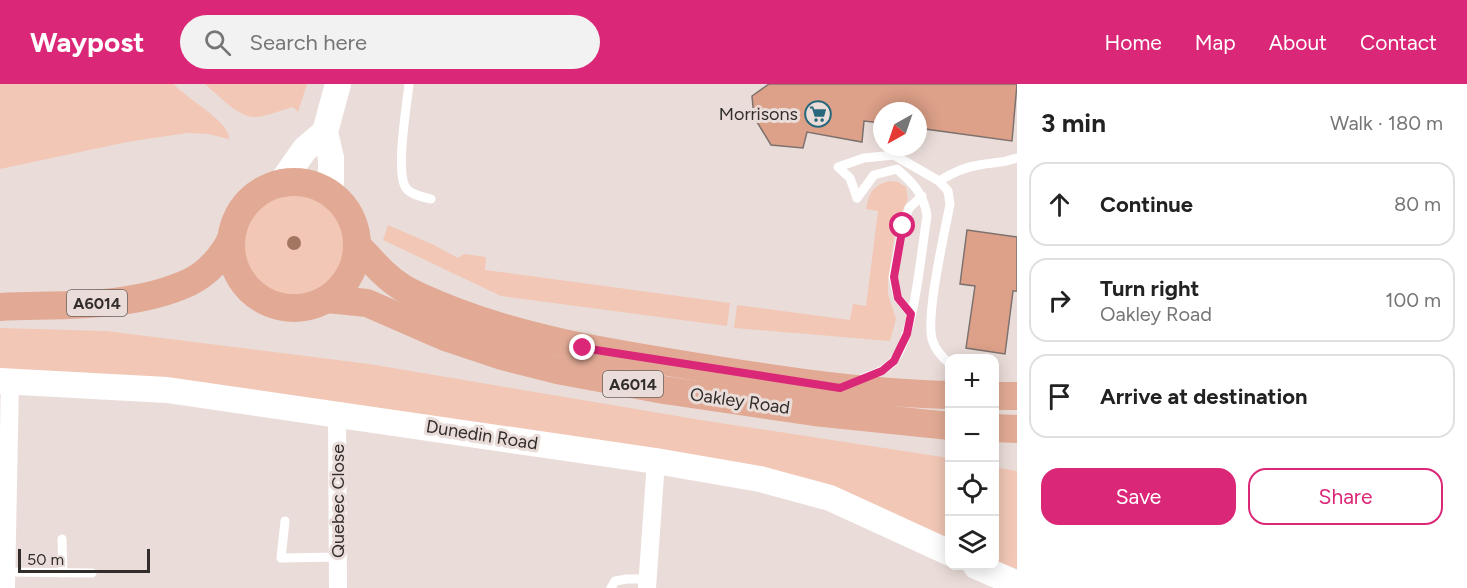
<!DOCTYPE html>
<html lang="en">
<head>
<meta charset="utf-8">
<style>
  :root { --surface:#fff; --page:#f2f2f2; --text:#222; --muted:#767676; --line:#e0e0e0; --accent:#db2777 }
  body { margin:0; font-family:Figtree,sans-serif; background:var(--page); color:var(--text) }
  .controls { position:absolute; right:18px; bottom:18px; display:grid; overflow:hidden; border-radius:12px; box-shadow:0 3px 15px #0003 }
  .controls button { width:54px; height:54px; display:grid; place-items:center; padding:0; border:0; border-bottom:2px solid var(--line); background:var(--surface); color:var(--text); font:30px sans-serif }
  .compass { position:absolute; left:873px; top:18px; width:54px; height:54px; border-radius:50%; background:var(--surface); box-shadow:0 3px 15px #0003; rotate:220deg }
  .scale { position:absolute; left:18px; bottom:15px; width:132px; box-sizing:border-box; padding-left:6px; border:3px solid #312d2b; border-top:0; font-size:16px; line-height:21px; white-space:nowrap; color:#312d2b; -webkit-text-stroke:4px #eaddd9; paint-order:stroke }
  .stop { position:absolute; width:18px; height:18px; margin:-14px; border:4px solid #db2777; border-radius:50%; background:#fff }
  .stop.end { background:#db2777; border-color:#fff; box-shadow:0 2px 6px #0008 }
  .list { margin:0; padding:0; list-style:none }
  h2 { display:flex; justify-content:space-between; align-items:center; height:78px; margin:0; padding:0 24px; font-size:26px }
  h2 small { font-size:20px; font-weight:400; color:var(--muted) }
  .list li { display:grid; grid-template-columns:39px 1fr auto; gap:18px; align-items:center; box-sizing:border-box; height:84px; margin:0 12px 12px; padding:0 12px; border:2px solid var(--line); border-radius:18px }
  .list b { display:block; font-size:22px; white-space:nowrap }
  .list p { margin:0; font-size:20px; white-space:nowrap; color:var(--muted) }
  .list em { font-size:20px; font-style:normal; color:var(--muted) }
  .actions { display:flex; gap:12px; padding:18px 24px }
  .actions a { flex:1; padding:14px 0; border:2px solid var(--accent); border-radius:18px; text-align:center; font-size:21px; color:var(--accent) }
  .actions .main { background:var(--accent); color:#fff }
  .icon { flex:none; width:33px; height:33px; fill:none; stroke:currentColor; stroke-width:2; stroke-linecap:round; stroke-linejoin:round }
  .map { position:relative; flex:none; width:1017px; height:504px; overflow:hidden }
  header { display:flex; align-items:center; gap:36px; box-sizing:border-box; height:84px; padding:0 30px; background:var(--accent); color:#fff }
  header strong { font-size:28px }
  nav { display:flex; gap:33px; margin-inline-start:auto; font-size:21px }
  .search { width:420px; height:54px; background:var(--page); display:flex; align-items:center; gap:15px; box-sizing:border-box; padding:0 21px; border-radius:33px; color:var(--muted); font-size:22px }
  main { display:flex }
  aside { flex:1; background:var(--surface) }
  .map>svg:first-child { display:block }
</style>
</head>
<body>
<header>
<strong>Waypost</strong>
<div class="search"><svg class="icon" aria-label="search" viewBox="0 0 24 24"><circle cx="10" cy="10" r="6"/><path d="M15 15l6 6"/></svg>Search here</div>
<nav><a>Home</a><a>Map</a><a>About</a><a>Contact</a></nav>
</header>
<main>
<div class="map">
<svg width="1017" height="504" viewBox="0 0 1017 504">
  <rect width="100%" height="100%" fill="#eaddd9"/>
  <g fill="#f2c7b6">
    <path d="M0,0h174c12,15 56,37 55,55l-21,-5 -21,-1 -60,9 -127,27z"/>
    <path d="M205,0h102l-9,28 -5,-5c-12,3 -25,9 -37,10 -16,2 -39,-23 -51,-33z"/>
    <path d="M889,97l9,1 8,5 2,12 -12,26 -8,57v12l8,25 -6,22 -156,-13 3,-23 113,15 3,-16 13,2 12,-95 -12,-2c4,-17 5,-22 23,-28z"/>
    <circle cx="293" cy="159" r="52"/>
    <polygon points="388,141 434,161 458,174 464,170 486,173 485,186 730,219 727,242 501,212 383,156"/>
    <polygon points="0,244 106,247 369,280 701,336 949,374 949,458 827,404 0,285"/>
    <polygon points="994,383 1017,387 1017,485 995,476"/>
  </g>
  <g fill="#dda088" stroke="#7e726e" stroke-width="1.5">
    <polygon points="769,0 1017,0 1012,57 918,44 918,27 882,27 882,39 864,37 862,58 807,48 803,64 771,61 754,33 752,12"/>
    <polygon points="967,146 1017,153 1017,207 1013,207 1005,270 966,264 975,202 960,200"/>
  </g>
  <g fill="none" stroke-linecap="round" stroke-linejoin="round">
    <g stroke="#fff" stroke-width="9">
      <path d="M409,0c-2,20 -14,89 -3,104 5,7 17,9 25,11"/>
      <path d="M939,97c13,-8 26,-14 40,-16 16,-3 21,-1 38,-7"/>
      <path d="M857,114l-7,-20 -12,-11 26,-9 30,-3 45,26 9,10 2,13c-5,27 -26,117 -17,138 3,9 10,16 17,22"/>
      <path d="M857,114l17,-23 23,-6c16,14 27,25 30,47 -6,36 -12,115 -32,143 -8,12 -24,16 -36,21"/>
      <polyline points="911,230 898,214 893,193 903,142 909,124 922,112"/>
      <polyline points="285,437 281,474 338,473"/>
      <polyline points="62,455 63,489"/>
      <polyline points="6,488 92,489"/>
      <polyline points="611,504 615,497 627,495 647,495"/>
    </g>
    <g stroke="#fff" stroke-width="18">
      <polyline points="337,330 338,504"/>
      <polyline points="6,504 10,296"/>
      <polyline points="647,504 656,377"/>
    </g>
    <g stroke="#fff" stroke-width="26">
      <polyline points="281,99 305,65 325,48"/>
      <polyline points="331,109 331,74 325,48 338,0"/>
      <polyline points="0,297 167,306 656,377 760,395 830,414 950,469"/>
      <polyline points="976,482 1017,500"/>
    </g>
    <g stroke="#e2aa95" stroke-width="28">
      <circle cx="294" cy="161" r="63"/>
      <path d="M357,161c15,16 28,32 46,43 17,10 36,17 54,24 71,27 143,39 217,51 91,15 183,30 276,32"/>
      <polyline points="327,215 367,219 445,253 502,272 557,286 664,306 814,328 950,342"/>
      <path d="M0,223c63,-3 132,2 190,-25 18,-9 33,-26 41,-43"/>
      <polyline points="994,312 1017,312"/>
      <polyline points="994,344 1017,345"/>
    </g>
  </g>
  <circle fill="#a37662" cx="294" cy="159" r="7"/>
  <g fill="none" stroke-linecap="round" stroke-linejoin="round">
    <polyline stroke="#db2777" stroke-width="8" points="583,264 840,304 882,287 894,277 907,250 911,230 898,214 894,193 903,142"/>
  </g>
  <defs>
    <g id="supermarket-ring" transform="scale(1.35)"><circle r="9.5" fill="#eaddd9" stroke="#27687c" stroke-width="1.5"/><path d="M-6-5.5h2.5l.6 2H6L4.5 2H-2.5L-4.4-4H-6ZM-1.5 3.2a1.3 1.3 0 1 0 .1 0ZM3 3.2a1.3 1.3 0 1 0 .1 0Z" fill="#27687c"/></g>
  </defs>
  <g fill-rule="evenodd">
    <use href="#supermarket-ring" x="818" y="30"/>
  </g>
  <g text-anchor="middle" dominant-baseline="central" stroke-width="6" stroke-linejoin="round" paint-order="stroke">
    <g fill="#eaddd9" stroke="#68625f" stroke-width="1.5">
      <rect x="67" y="206" width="60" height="26" rx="4.5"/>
      <rect x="603" y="287" width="60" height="26" rx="4.5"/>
    </g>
    <g font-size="16" font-weight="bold" fill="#312d2b">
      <text x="97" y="219">A6014</text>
      <text x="633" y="300">A6014</text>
    </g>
    <g font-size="18" fill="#312d2b" stroke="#eaddd9" text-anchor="end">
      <text x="798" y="30">Morrisons</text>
    </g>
    <g font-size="18" fill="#312d2b" stroke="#eaddd9">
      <text transform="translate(740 317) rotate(8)">Oakley Road</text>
      <text transform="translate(482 351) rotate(9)">Dunedin Road</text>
      <text transform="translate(338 417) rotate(-90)">Quebec Close</text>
    </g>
  </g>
</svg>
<div class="controls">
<button>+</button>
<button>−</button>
<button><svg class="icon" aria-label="locate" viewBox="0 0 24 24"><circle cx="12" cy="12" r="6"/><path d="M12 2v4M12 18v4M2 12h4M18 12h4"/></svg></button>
<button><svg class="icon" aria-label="layers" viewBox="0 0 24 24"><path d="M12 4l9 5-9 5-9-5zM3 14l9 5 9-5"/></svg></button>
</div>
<svg class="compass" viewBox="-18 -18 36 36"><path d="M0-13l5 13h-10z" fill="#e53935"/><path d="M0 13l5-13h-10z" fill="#767676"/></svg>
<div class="scale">50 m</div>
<div class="stop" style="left:903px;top:142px"></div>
<div class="stop end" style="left:583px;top:264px"></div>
</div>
<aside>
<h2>3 min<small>Walk · 180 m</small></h2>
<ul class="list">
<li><svg class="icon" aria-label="ahead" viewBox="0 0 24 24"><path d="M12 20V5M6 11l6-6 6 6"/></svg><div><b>Continue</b></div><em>80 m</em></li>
<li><svg class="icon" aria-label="right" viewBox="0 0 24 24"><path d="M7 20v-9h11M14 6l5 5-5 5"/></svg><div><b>Turn right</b><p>Oakley Road</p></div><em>100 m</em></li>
<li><svg class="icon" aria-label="arrive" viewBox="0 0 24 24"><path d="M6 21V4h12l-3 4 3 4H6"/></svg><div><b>Arrive at destination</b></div></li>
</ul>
<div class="actions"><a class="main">Save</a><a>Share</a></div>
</aside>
</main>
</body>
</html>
